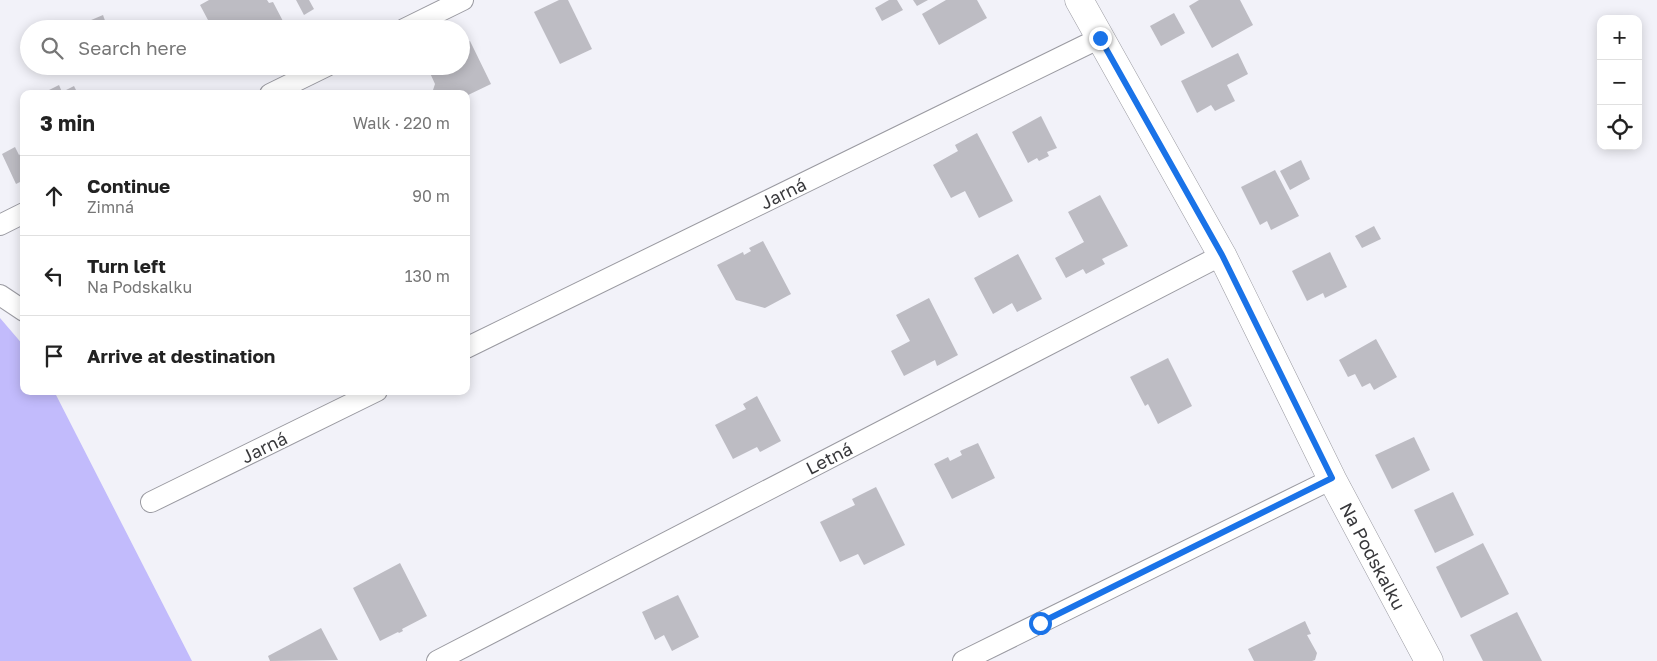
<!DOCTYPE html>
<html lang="en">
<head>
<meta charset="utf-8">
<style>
  :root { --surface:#fff; --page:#f6f6f6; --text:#222; --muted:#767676; --line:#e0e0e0 }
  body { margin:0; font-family:"Golos Text",sans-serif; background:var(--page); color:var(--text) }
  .controls { position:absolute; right:15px; top:15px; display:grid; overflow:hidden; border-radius:10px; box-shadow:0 2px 12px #0003 }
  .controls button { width:45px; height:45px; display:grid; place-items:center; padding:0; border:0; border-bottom:1px solid var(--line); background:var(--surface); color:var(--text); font:25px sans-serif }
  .stop { position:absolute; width:15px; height:15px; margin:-11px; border:4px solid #1a73e8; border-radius:50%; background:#fff }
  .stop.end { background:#1a73e8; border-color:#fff; box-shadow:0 1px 5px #0008 }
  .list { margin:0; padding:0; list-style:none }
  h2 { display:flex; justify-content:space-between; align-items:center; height:65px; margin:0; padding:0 20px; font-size:21px }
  h2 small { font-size:16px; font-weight:400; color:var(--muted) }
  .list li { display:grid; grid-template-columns:32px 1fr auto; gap:15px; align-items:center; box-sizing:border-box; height:80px; padding:0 20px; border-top:1px solid var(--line) }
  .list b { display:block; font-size:19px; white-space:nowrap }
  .list p { margin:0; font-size:16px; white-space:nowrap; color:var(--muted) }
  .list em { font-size:16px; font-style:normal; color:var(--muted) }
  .icon { flex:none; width:28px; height:28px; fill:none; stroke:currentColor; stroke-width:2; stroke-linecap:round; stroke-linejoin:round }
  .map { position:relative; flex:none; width:1657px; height:661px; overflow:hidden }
  .search { position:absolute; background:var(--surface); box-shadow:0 2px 12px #0003; left:20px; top:20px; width:450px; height:55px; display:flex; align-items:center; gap:12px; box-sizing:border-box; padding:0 18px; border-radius:28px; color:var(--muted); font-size:19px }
  .panel { position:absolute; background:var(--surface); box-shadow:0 2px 12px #0003; left:20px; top:90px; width:450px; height:305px; border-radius:10px }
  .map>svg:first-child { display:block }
</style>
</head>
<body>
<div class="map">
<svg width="1657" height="661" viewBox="0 0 1657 661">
  <rect width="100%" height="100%" fill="#f2f2f9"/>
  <polygon fill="#c2bbfc" points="0,318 24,346 24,391 54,391 192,661 0,661"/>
  <g fill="#bdbcc3">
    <polygon points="209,0 267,0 269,3 273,2 285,25 277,29 267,29 265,24 255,29 209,29 205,22 208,20 200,5"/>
    <polygon points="296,0 309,0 314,9 304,15"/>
    <polygon points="559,0 568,0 592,49 560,64 534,12"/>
    <polygon points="889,0 897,0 903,10 882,21 875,8"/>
    <polygon points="913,0 928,0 917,6"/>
    <polygon points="946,0 977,0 987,18 939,45 922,14"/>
    <polygon points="1199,0 1240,0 1253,25 1212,48 1189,6"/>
    <polygon points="1174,13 1185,33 1161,46 1150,26"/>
    <polygon points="103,15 108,29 79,29 77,26"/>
    <polygon points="470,41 491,84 466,96 466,94 458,94 456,90 448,94 435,94 433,90 435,84 430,73 444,66 461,66 461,46"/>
    <polygon points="1238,53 1248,74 1227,85 1235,101 1215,111 1211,105 1197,113 1181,81"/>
    <polygon points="59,85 62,92 74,86 78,94 41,94"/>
    <polygon points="1041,116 1057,148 1047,152 1049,156 1039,161 1037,158 1028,163 1012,132"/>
    <polygon points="977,133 1013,201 979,218 965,191 951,198 933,165 958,151 955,145"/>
    <polygon points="15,147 19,155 24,152 24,180 16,184 2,154"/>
    <polygon points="1301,160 1310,179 1290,190 1280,171"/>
    <polygon points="1275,170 1299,216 1271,230 1267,221 1260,225 1241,187"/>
    <polygon points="1100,195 1128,246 1102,259 1105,264 1086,274 1083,269 1066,278 1055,258 1084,242 1068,212"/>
    <polygon points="1374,226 1381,239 1362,248 1355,236"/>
    <polygon points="763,241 791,294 765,308 736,300 717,265 743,252 744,255 751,251 749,248"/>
    <polygon points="1330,252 1347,287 1325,298 1323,293 1307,301 1292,271"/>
    <polygon points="1018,254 1042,299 1017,312 1012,303 993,314 974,278"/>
    <polygon points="929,298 958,355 937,366 935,360 904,376 891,351 910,341 896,315"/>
    <polygon points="1376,339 1397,377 1374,390 1370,383 1362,387 1355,374 1348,377 1339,360"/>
    <polygon points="1168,358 1192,406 1158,424 1148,404 1145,406 1130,377"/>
    <polygon points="757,396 781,441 760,452 757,447 733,459 715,425 746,409 743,404"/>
    <polygon points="1414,437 1430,470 1392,489 1375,455"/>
    <polygon points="978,443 995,478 952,499 934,464 948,457 950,461 962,455 960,451 962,450"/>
    <polygon points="876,487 905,545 864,565 858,554 840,562 820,522 855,505 852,499"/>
    <polygon points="1453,492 1474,535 1435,553 1414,510"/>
    <polygon points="1483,543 1509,594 1461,618 1436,567"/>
    <polygon points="400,563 427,616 402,629 403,631 399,633 398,632 380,641 353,588"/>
    <polygon points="678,595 699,637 672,651 664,635 655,640 642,612"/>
    <polygon points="1517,612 1542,661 1483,661 1470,635"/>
    <polygon points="1305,621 1311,634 1307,635 1317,653 1315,660 1312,661 1254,661 1248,649"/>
    <polygon points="321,628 338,660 270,661 268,656"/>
  </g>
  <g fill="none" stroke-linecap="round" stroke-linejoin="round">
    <g stroke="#9a9aa1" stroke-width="22">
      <g id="street">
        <polyline points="404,29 463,0"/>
        <polyline points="270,94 327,66"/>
        <polyline points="0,225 24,213"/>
        <polyline points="0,295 24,311"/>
        <polyline points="466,348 1100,38"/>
        <polyline points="151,502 377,391"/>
        <polyline points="437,661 1222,255"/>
        <polyline points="963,661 1332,479"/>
      </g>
    </g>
    <g stroke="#9a9aa1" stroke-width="29">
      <polyline id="secondary" points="1079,0 1222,255 1332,479 1429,661"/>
    </g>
    <use href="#street" stroke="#fff" stroke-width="20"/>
    <use href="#secondary" stroke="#fff" stroke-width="28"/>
  </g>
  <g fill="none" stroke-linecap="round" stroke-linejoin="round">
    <polyline stroke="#1a73e8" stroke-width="6" points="1040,623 1332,478 1222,255 1100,38"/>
  </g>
  <g text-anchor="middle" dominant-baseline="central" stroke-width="4" stroke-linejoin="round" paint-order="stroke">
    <g font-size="18" fill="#37373a" stroke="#fff">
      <text transform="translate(783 193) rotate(-26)">Jarná</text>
      <text transform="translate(264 447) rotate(-26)">Jarná</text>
      <text transform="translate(829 458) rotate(-27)">Letná</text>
      <text transform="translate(1373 556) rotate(62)">Na Podskalku</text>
    </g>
  </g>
</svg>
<div class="controls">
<button>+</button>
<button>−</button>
<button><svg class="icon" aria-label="locate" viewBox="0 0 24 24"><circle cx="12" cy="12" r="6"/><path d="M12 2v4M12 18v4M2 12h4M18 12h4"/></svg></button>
</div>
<div class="stop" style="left:1040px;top:623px"></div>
<div class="stop end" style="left:1100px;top:38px"></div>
<div class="search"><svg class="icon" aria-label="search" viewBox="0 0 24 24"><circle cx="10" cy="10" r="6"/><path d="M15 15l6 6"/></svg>Search here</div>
<section class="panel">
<h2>3 min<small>Walk · 220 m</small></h2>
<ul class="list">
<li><svg class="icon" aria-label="ahead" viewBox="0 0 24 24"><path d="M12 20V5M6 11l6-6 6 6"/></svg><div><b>Continue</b><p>Zimná</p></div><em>90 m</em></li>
<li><svg class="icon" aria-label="left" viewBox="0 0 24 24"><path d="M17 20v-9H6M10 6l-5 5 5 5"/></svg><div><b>Turn left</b><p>Na Podskalku</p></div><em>130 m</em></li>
<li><svg class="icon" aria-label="arrive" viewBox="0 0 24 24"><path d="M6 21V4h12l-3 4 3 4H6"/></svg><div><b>Arrive at destination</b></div></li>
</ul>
</section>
</div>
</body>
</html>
